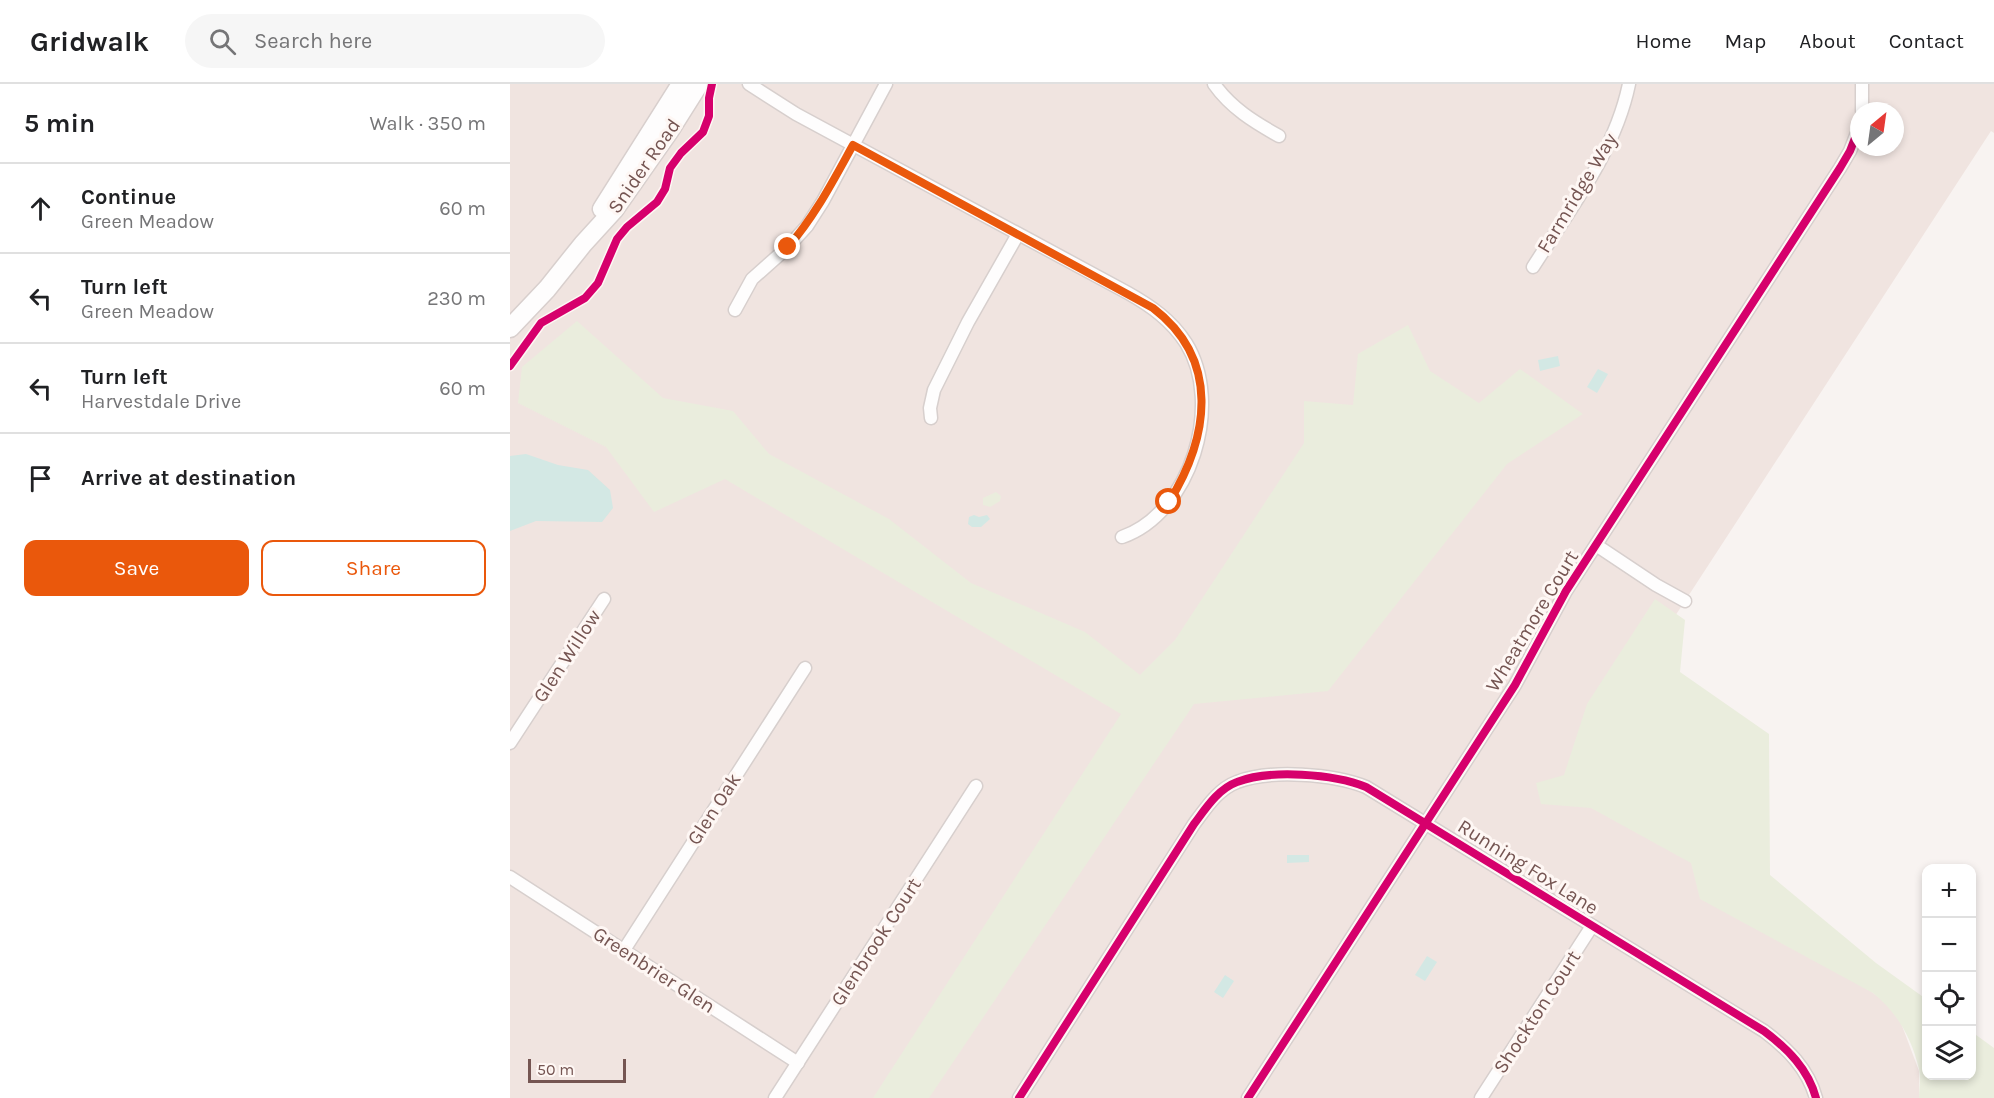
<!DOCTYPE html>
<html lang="en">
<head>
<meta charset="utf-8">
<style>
  :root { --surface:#fff; --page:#f6f6f6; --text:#202124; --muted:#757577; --line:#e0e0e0; --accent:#ea580c }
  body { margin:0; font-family:Karla,sans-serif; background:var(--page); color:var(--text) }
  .controls { position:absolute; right:18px; bottom:18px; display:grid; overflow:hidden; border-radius:12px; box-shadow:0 3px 9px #0003 }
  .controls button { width:54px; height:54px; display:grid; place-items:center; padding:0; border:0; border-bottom:2px solid var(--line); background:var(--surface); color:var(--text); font:30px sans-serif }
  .compass { position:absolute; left:1340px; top:18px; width:54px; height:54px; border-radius:50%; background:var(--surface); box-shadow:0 3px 9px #0003; rotate:29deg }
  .scale { position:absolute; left:18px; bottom:15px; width:98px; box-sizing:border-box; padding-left:6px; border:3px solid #755552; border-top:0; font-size:16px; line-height:21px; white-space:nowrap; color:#755552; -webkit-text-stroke:4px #fef7f4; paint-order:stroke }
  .stop { position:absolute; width:18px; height:18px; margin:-14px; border:4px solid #ea580c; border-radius:50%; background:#fff }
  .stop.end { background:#ea580c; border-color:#fff; box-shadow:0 2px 6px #0008 }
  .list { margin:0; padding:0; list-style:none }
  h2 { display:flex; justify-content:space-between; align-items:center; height:78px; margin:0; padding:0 24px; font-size:26px }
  h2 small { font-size:20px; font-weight:400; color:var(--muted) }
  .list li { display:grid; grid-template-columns:39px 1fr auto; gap:18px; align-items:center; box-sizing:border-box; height:90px; padding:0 24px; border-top:2px solid var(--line) }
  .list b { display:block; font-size:22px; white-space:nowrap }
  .list p { margin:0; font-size:20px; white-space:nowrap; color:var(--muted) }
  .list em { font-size:20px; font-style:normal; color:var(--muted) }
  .actions { display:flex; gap:12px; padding:18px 24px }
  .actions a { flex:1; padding:14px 0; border:2px solid var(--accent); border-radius:12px; text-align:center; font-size:21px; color:var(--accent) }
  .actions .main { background:var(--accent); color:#fff }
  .icon { flex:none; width:33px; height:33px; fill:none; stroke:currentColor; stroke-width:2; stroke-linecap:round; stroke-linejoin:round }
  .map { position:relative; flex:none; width:1484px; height:1014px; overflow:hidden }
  header { display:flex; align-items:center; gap:36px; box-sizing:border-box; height:84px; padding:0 30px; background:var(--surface); border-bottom:2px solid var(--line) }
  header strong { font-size:28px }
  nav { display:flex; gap:33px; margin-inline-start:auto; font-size:21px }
  .search { width:420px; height:54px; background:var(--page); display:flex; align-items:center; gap:15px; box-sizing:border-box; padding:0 21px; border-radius:33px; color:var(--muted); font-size:22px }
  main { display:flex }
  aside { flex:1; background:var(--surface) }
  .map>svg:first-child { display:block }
</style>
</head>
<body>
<header>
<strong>Gridwalk</strong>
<div class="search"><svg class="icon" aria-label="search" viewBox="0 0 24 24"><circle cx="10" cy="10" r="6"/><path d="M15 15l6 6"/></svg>Search here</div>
<nav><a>Home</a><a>Map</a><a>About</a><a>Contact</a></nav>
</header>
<main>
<aside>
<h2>5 min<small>Walk · 350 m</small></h2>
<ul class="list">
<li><svg class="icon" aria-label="ahead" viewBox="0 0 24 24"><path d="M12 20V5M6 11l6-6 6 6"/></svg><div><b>Continue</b><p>Green Meadow</p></div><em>60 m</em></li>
<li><svg class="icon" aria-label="left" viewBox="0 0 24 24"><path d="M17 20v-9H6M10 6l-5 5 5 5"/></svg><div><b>Turn left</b><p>Green Meadow</p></div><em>230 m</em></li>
<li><svg class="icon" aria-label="left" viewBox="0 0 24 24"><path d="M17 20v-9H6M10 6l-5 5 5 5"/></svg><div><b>Turn left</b><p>Harvestdale Drive</p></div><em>60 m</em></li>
<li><svg class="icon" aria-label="arrive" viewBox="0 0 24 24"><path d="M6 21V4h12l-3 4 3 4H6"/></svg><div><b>Arrive at destination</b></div></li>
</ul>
<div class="actions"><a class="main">Save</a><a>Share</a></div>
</aside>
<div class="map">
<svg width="1484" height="1014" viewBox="0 0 1484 1014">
  <rect width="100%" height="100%" fill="#f8f3f1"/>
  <path fill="#f0e4e0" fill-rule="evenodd" d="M0,0h1484v49l-3,-2 -306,470 -110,165 310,236 16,21 18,48v27h-1409zM1349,27h36v36h-36z"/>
  <g fill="#eaeddd">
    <polygon points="67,237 153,314 223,327 259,370 379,435 461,499 575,548 630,591 665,556 794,359 794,317 843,321 848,270 898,241 920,287 969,319 1010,285 1073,330 997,380 818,607 684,620 419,1014 363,1014 611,630 215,395 144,428 96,363 8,319 12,283"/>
    <polygon points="486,408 491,412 490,417 480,423 473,421 473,414"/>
    <path d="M1145,515l30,21 -5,52 89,62 1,141 106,88 50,36v77h46v-44l22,16v50h-75c0,-9 2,-20 0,-29 -7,-30 -22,-57 -46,-76l-173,-94 -9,-36 -100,-55 -50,-4 -5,-21 28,-8 23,-71z"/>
  </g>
  <g fill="#d3e8e4">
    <polygon points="1048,272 1050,282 1030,287 1028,276"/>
    <polygon points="1088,285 1098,290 1087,309 1077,303"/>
    <polygon points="16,370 48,381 78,386 100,406 103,424 92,438 26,437 0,447 0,372"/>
    <polygon points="464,431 469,433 477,431 480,435 471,443 462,443 458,440 459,433"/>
    <polygon points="777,771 799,771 799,778 777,779"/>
    <polygon points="917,872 927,878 915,897 905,891"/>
    <polygon points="715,891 724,897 713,914 704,908"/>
  </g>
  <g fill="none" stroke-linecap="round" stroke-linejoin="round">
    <g stroke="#d7cfcd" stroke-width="15">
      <g id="street">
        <path d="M239,0l47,30 332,179c23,13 43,27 58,50 38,61 5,170 -64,194"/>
        <path d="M704,0c17,24 40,38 65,52"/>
        <polyline points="1352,0 1352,27"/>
        <path d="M1023,183c37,-58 82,-115 96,-183"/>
        <polyline points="225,226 242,195 278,163 297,142 313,117 376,0"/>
        <polyline points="421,334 420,324 424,306 458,238 508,150"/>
        <polyline points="1086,461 1146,501 1175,517"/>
        <polyline points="0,659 94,515"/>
        <polyline points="0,793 288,979"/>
        <polyline points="114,866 295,584"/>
        <polyline points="265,1014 466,702"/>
        <path d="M509,1014l175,-274c12,-16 24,-35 43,-42 33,-13 97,-8 129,5l398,244c24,18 44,38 52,67"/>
        <polyline points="738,1014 1005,601 1056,507 1330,84 1340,67 1349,44"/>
        <polyline points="971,1014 1082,842"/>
      </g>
    </g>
    <g stroke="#d8cfcd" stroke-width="21">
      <g id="secondary">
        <polyline points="92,125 171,0"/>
        <polyline points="0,244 37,205 73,160 104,126 160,46 189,0"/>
      </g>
    </g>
    <use href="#street" stroke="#fefdfd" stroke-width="12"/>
    <use href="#secondary" stroke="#fefdfd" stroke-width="18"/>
    <g stroke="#fef7f4" stroke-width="11">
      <g id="cycleway">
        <polyline points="0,282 31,239 75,214 88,199 107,155 117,143 147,118 155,105 160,84 171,69 193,48 199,32 199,14 202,0"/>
        <path d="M509,1014l175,-274c12,-16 24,-35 43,-42 33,-13 97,-8 129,5l398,244c24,18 44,38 52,67"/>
        <polyline points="738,1014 1005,601 1056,507 1330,84 1340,67 1349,44"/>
      </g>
    </g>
    <use href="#cycleway" stroke="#d6006c" stroke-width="8"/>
  </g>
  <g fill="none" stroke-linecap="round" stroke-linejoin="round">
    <path stroke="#ea580c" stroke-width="8" d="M278,163c27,-31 45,-66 65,-102l300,163c68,52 56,129 16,194"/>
  </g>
  <g text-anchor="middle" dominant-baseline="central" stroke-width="6" stroke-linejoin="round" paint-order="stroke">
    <g font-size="20" fill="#755552" stroke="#fef7f4">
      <text transform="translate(134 82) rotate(-55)">Snider Road</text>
      <text transform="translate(1067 109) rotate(-59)">Farmridge Way</text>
      <text transform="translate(1022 537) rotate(-59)">Wheatmore Court</text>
      <text transform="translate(57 572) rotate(-57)">Glen Willow</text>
      <text transform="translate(204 725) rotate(-57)">Glen Oak</text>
      <text transform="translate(1018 783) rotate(32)">Running Fox Lane</text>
      <text transform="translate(366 858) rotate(-57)">Glenbrook Court</text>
      <text transform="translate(144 886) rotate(33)">Greenbrier Glen</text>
      <text transform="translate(1027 928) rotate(-57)">Shockton Court</text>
    </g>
  </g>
</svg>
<div class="controls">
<button>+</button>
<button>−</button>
<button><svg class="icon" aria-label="locate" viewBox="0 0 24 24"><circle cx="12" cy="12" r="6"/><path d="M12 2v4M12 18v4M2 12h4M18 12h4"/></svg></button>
<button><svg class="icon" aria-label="layers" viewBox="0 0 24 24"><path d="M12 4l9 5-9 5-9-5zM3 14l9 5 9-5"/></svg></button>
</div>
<svg class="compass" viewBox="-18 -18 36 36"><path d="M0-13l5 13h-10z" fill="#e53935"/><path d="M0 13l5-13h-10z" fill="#757577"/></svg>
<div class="scale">50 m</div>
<div class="stop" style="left:659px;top:418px"></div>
<div class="stop end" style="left:278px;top:163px"></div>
</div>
</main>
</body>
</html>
